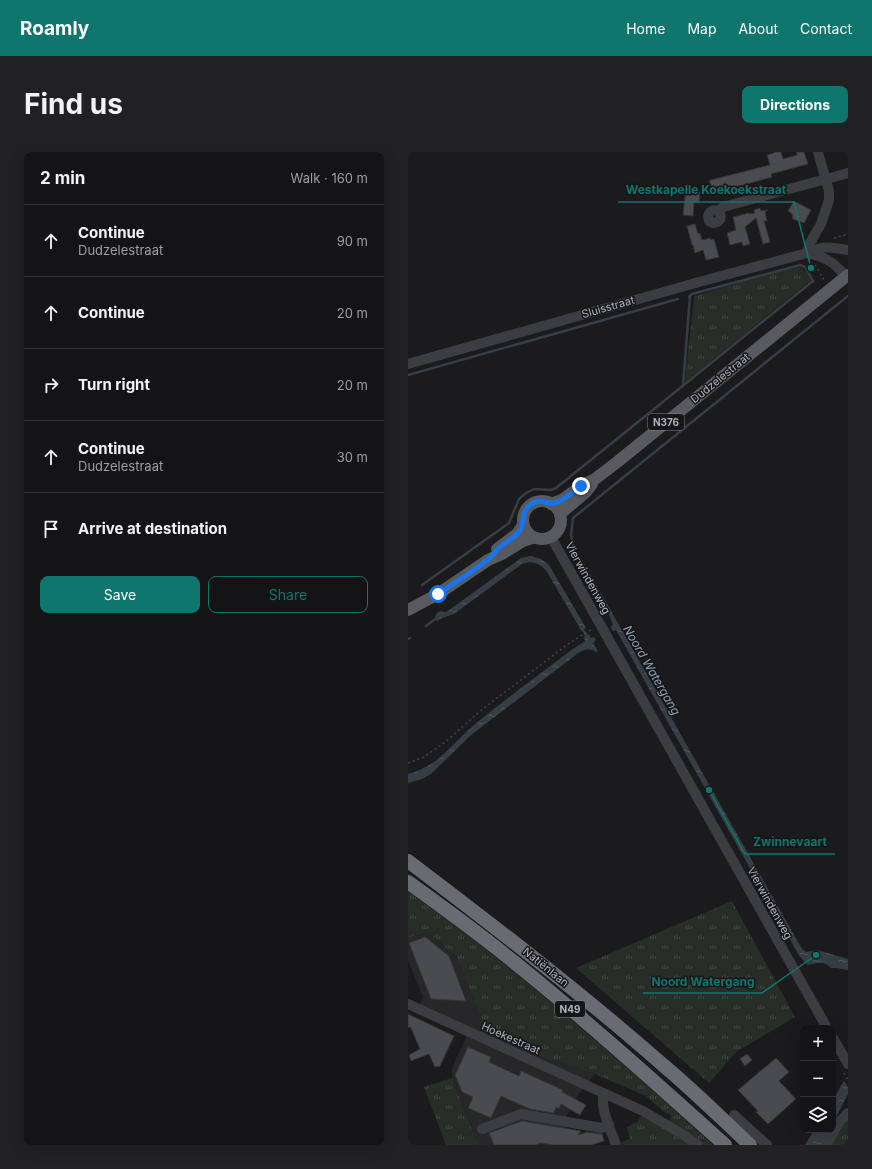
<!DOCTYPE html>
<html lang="en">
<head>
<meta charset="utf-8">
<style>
  :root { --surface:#141416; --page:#212123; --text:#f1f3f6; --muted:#9d9ea1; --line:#333335; --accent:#0f766e }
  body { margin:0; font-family:Inter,sans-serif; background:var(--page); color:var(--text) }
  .controls { position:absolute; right:12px; bottom:12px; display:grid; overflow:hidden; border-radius:8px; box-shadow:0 4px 16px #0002 }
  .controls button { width:36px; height:36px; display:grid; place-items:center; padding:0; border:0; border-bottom:1px solid var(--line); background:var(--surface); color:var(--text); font:20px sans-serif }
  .stop { position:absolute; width:12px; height:12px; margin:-9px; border:3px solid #1a73e8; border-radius:50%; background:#fff }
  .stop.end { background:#1a73e8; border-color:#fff; box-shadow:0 1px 4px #0008 }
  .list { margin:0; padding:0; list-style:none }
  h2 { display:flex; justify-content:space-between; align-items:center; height:52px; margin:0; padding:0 16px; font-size:17px }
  h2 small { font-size:13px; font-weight:400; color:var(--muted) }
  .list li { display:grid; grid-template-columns:26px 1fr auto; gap:12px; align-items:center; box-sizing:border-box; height:72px; padding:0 16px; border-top:1px solid var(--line) }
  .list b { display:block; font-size:15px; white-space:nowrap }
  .list p { margin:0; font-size:13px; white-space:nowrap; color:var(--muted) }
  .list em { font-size:13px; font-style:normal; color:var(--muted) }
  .actions { display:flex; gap:8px; padding:12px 16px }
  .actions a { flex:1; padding:9px 0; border:1px solid var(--accent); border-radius:8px; text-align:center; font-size:14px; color:var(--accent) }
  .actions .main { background:var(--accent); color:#fff }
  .icon { flex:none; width:22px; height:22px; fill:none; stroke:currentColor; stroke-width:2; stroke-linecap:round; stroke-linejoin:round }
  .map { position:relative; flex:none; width:440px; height:993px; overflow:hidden; border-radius:8px }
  header { display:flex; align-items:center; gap:24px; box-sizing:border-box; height:56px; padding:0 20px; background:var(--accent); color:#fff }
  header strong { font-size:19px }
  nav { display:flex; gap:22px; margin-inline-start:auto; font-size:14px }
  .intro { display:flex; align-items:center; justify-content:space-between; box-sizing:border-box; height:96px; padding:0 24px }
  h1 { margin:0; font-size:28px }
  .button { padding:10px 18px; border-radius:8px; background:var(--accent); color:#fff; font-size:14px; font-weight:700 }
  main { display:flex; gap:24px; padding:0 24px }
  aside { flex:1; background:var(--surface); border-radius:8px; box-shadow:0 4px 16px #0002 }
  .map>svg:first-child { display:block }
</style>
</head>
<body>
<header>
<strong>Roamly</strong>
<nav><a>Home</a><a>Map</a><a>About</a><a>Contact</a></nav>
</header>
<div class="intro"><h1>Find us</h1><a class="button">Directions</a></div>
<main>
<aside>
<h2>2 min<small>Walk · 160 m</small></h2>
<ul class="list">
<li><svg class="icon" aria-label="ahead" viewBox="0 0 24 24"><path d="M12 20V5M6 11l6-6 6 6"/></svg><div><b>Continue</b><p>Dudzelestraat</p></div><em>90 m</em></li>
<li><svg class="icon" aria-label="ahead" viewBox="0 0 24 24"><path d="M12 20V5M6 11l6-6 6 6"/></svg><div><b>Continue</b></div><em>20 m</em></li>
<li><svg class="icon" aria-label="right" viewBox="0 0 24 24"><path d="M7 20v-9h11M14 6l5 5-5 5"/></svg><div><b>Turn right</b></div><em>20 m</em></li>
<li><svg class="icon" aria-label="ahead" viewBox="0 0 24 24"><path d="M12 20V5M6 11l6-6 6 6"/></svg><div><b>Continue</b><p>Dudzelestraat</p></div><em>30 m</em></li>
<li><svg class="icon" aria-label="arrive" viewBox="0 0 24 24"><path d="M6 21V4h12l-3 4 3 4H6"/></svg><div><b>Arrive at destination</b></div></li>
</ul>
<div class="actions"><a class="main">Save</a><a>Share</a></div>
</aside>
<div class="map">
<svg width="440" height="993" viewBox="0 0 440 993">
  <defs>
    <pattern id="grass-tufts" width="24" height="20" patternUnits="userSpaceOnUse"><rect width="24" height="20" fill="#272e28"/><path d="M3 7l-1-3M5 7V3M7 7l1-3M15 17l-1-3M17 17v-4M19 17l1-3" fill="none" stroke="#444a45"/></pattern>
    <pattern id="water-ripples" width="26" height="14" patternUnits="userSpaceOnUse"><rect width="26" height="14" fill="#363e45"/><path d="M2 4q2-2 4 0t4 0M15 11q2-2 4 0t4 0" fill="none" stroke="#51585e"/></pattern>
  </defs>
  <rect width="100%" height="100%" fill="#1b1b1d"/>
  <polygon fill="#27272a" points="20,780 49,805 79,880 120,900 187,922 170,943 157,967 161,968 156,993 70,993 44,926 44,916 62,877 11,854 15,845 0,809 0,786"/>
  <g fill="url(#grass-tufts)">
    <path d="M385,115c11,-1 13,5 18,13l-126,102 9,-86z"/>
    <path d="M0,739c34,25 68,50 101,77 70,57 138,116 204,177h-9l-34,-23 1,-7 -7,-3 -18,-16 -51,-22 -67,-22 -41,-20 -30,-75 -29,-25 -20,6z"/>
    <polygon points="324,749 387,865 328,900 301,931 168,816"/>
    <polygon points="44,926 70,993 38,993 16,935"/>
    <polygon points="234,963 284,993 214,993 213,990 222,987 219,975 229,970"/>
    <polygon points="440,966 440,993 421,993"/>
  </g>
  <g fill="url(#water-ripples)">
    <path d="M123,404l10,3 8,6 37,63 -5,2 -34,-58c-7,-9 -15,-12 -25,-8l-68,50 -12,4 -5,3 -2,-3 1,-4 4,-3 6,1 6,-4 69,-50z"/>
    <path d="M203,459l191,338 4,3 11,-2 31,9v11l-11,-2h-6c-7,-8 -15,-5 -23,-3l-8,-8 -184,-327 -3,1 -2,-4 2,-2 -5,-13z"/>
    <path d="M181,482l2,4 3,-1 2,3 -3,3 5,8 -2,1c-9,-6 -15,-1 -23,5l-102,78 -40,39 -9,5 -14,4v-9c29,-7 44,-30 65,-48 31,-26 65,-50 97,-75l15,-10 -1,-4z"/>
    <polygon points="436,929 440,935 440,942 425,971 425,948"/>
    <polygon points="406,978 422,978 415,993 397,993"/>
  </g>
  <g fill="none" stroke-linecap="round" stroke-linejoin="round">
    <g stroke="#363e45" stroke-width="2.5">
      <polyline points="0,223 270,147"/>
      <polyline points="275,234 282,144"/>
      <polyline points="14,433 101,371 111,347 118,341 126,337 143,338 148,336 405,129 397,115 392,113 284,142 281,145"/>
      <polyline points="203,461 166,397 163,383 165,366 440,144"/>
      <polyline points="18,474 30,465"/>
      <polyline points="173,475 180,486"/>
      <polyline points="0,487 2,486"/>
    </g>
  </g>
  <g fill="#4a4b4f" stroke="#353538">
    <polygon points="366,0 373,0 375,7 389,3 388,0 396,0 400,12 363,22 364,25 328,35 328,36 322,38 321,36 306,40 305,36 304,37 301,29 303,28 362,13 359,3 366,1"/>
    <polygon points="278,36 287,37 287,40 292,40 291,50 286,50 285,64 275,63"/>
    <polygon points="386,49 403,58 396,71 385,67 384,62 380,59"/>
    <polygon points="352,56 353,59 360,58 357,60 359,69 356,69 362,90 355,92 348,66 337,75 342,92 335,94 334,90 322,93 319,81 328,78 325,65 341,61 341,62 347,61 346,58"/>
    <polygon points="287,72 290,82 292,81 294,88 302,86 303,88 306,87 311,105 298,108 295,98 287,101 285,93 284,93 279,74"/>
    <polygon points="17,785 41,804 58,849 23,847 1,791"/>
    <polygon points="0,862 46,884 32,914 27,915 21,902 3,909 1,903 12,897 3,876 0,875"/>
    <polygon points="60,895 83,905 81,910 111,924 113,919 155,938 154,940 178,953 172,963 153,952 151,957 148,955 146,961 122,957 93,944 83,966 60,956 65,945 54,940 47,923"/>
    <polygon points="339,902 344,908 337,914 332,907"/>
    <polygon points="368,906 381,920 371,929 388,947 360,972 348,960 350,959 330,938"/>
    <polygon points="114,969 173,979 170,983 179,980 194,982 196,989 183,993 146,993 133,991 127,993 86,993 81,981"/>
  </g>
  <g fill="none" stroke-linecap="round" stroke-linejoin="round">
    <g stroke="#424448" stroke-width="1.5" stroke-dasharray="2 3" stroke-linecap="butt">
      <polyline points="426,86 440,82"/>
      <polyline points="407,113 416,128"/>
      <polyline points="0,611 16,605 36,591 76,556 160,492 184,477"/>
      <polyline points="436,921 440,928"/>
    </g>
    <g stroke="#3c3d41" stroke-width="10">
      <path d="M310,59c5,6 3,11 -5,12l-4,-2 -1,-5 2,-4 4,-2 4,1 5,-4 125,-34"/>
      <polyline points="399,101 402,91 413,72 421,48 421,39 410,0"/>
      <path d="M399,101c16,3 29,9 38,24"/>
      <path d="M0,212l291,-82 108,-29c18,-8 23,-6 41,-3"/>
      <polyline points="143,385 419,876"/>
      <polyline points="0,852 235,959 274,982 290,993"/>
      <polyline points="425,886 440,912"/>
      <path d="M196,942c-5,13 8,38 12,51"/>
      <polyline points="326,963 359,993"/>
      <polyline points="74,977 113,962 194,976 201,973"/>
      <polyline points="418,993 432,969 440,961"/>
    </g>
    <g stroke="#585a60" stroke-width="12">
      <circle cx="134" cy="368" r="19"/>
      <polyline points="143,352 154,348 173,334 187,327 208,311 440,123"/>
      <polyline points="152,362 178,340 184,332"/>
      <polyline points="89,397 109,382 115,373"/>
      <polyline points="0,458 30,442 80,408 94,402 115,389 124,386"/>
    </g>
    <g stroke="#696b72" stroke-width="14">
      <path d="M0,709c87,66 173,132 255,204 30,25 58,53 87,80"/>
      <path d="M0,730c36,26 72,52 106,80 73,59 142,121 211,183"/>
    </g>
  </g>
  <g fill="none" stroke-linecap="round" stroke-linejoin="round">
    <path stroke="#1a73e8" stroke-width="5" d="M30,442c16,-11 33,-21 48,-33 5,-3 8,-9 13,-13 6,-5 13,-9 19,-15 8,-8 2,-19 11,-27 11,-10 17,-1 26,-3 10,-3 18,-11 26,-17"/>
  </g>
  <g text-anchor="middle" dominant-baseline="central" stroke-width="3" stroke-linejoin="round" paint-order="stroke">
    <g fill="#161618" stroke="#81848a" stroke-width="1">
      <rect x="240" y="262" width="36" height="16" rx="3"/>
      <rect x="147" y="849" width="30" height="16" rx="3"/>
    </g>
    <g font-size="10" font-weight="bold" fill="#afb3bb">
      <text x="258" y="270">N376</text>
      <text x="162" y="857">N49</text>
    </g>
    <g font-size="11" fill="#afb3bb" stroke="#161618">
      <text transform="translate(200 155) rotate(-16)">Sluisstraat</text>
      <text transform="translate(312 226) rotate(-39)">Dudzelestraat</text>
      <text transform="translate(180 426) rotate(61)">Vierwindenweg</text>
      <text transform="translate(362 751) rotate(61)">Vierwindenweg</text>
      <text transform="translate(138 815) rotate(39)">Natiënlaan</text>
      <text transform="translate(103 886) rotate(24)">Hoekestraat</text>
    </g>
    <g font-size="12" font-style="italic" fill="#8aa0b1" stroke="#161618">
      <text transform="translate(244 518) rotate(60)">Noord Watergang</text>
    </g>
  </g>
  <path fill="none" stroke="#0f766e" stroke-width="1.5" d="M403 116L386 50H210M301 638L337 702H427M408 803L354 841H235"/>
  <g fill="#0f766e" stroke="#161618" stroke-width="1.5">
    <circle cx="403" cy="116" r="4"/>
    <circle cx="301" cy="638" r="4"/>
    <circle cx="408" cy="803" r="4"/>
  </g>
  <g font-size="12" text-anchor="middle" font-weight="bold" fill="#0f766e" stroke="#161618" stroke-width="3" stroke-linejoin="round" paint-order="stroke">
    <text x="298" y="42">Westkapelle Koekoekstraat</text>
    <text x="382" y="694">Zwinnevaart</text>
    <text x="295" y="834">Noord Watergang</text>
  </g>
</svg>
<div class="controls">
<button>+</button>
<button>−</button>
<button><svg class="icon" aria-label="layers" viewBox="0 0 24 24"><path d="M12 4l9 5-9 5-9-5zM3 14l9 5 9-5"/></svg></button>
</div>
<div class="stop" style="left:30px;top:442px"></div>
<div class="stop end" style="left:173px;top:334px"></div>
</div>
</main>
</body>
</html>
